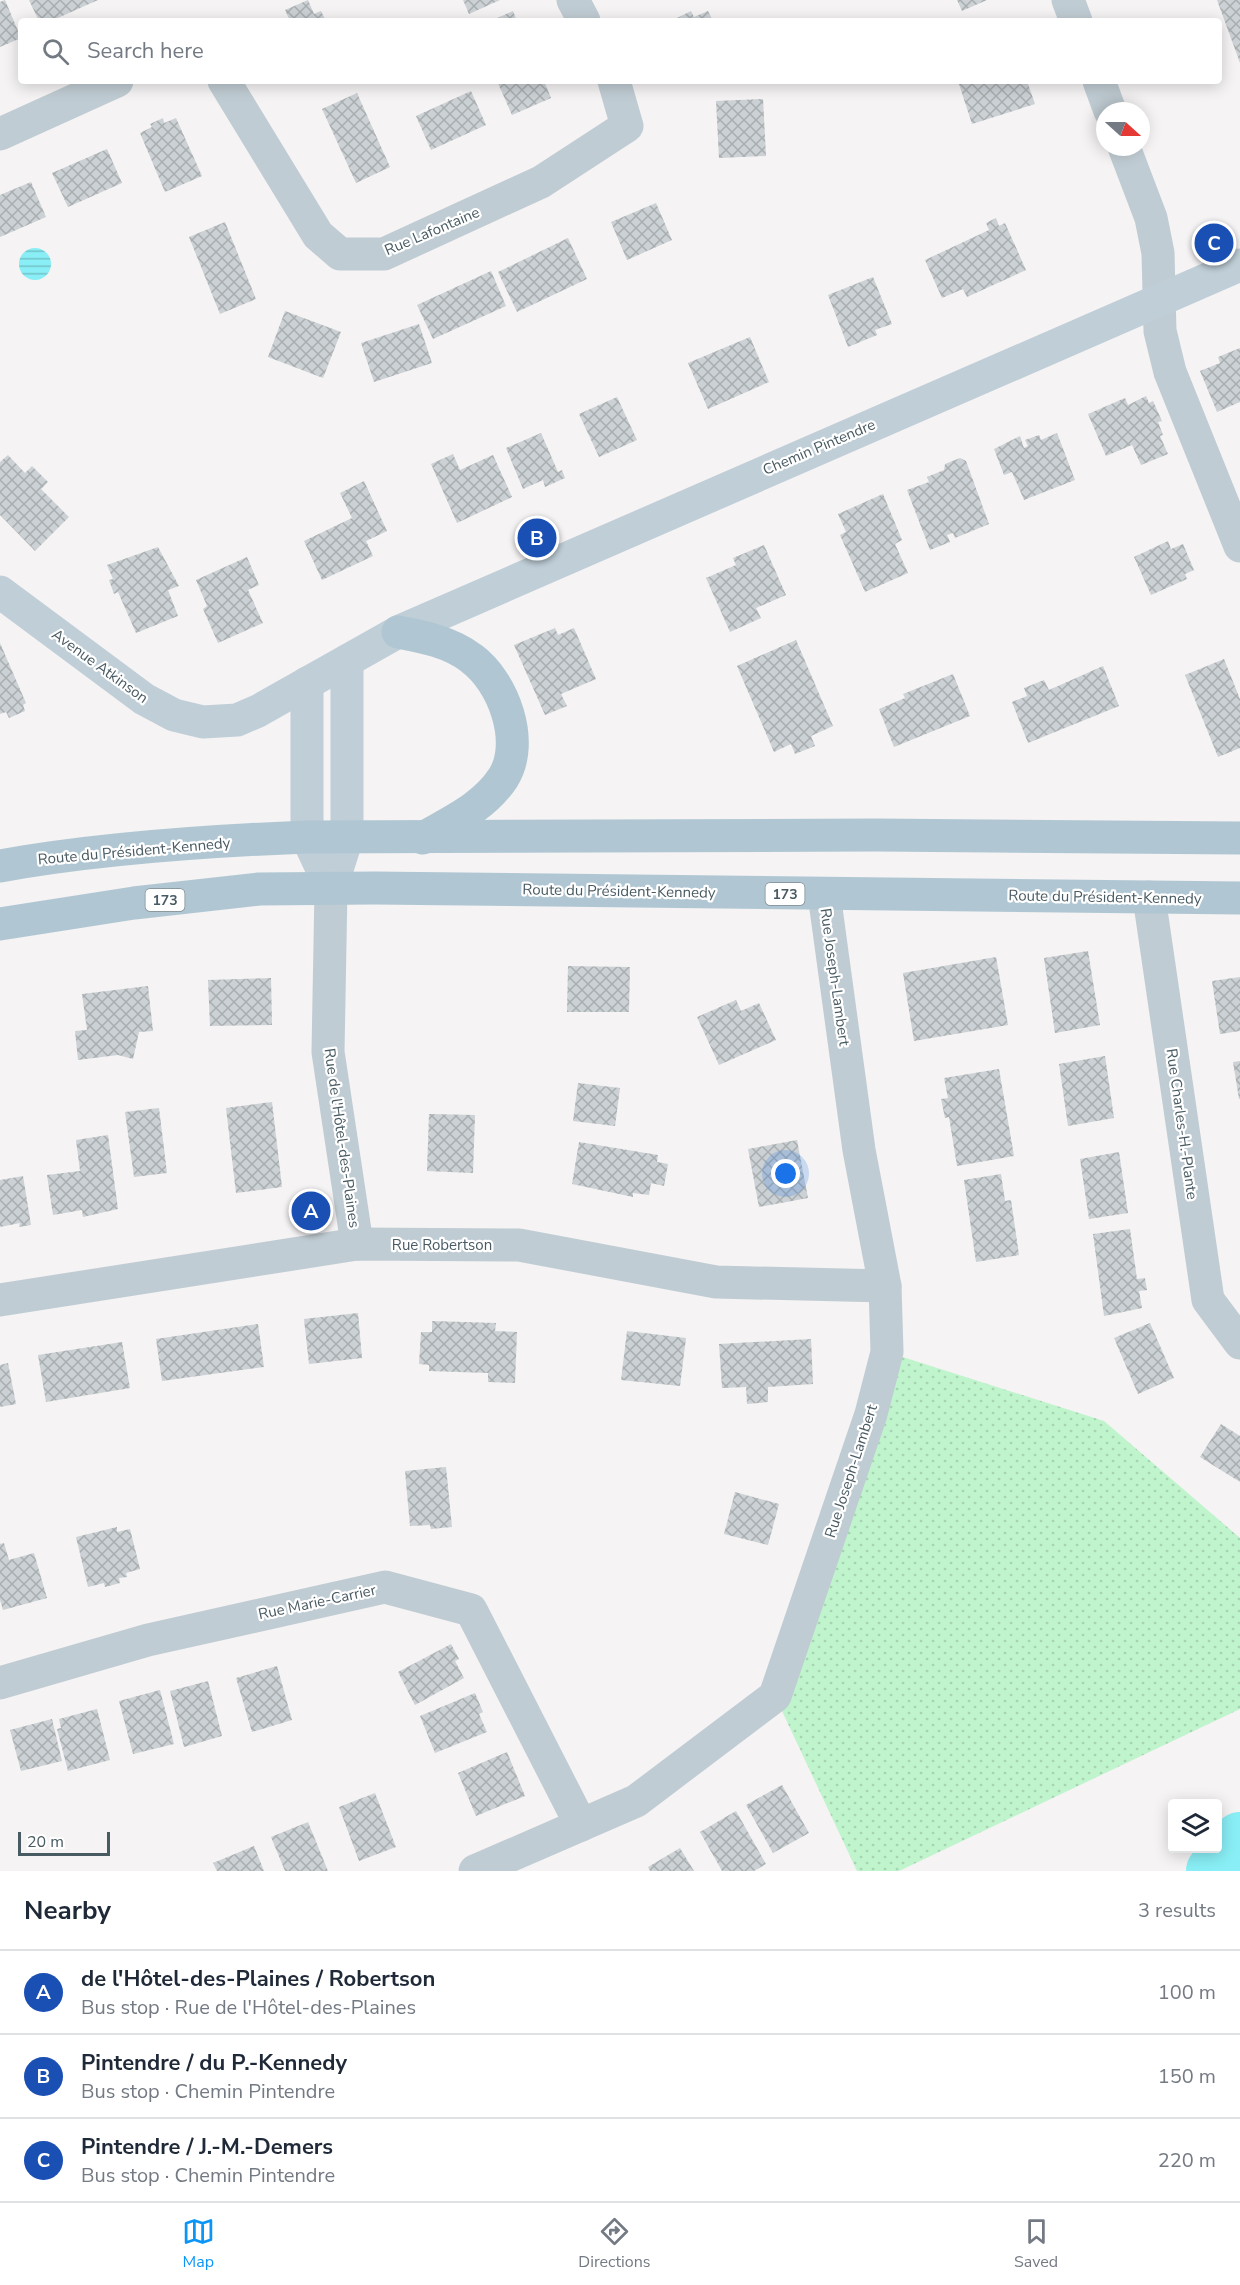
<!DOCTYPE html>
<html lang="en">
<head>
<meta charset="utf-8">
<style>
  :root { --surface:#fff; --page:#f6f6f7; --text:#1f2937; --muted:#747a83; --line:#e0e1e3; --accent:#0b95f7 }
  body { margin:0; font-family:"Nunito Sans",sans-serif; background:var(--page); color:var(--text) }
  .controls { position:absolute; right:18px; bottom:18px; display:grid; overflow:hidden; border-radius:6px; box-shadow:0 3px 15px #0003 }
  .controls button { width:54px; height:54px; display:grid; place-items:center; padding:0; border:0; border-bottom:2px solid var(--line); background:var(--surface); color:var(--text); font:30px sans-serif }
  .compass { position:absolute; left:1096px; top:102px; width:54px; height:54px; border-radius:50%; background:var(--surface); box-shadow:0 3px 15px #0003; rotate:111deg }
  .scale { position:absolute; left:18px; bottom:15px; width:92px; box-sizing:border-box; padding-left:6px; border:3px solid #485a62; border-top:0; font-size:16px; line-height:21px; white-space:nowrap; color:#485a62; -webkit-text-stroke:4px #fff; paint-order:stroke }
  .you { position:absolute; left:786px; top:1174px; width:21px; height:21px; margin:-15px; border:4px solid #fff; border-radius:50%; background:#1a73e8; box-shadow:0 0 0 9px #1a73e833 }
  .badge { display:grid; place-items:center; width:39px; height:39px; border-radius:50%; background:var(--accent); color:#fff; font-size:20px; font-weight:700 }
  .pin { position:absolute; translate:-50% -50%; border:3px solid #fff; box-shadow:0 2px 6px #0006 }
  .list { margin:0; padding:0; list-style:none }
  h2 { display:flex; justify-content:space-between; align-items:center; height:78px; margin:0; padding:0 24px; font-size:26px }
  h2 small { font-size:20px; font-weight:400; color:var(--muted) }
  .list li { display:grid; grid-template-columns:39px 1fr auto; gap:18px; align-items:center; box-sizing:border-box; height:84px; padding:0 24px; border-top:2px solid var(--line) }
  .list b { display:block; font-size:22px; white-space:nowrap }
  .list p { margin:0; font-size:20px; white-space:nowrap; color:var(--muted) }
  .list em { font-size:20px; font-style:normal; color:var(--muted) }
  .icon { flex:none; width:33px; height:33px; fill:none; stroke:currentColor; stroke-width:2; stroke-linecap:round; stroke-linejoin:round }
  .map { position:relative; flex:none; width:1240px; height:1871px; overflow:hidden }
  .search { position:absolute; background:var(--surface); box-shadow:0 3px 15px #0003; left:18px; right:18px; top:18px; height:66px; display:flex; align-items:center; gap:15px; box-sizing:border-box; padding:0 21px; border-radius:6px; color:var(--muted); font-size:22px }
  .sheet { height:330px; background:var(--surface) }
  nav { display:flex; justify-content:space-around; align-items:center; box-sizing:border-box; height:84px; border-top:2px solid var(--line); background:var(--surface); font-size:16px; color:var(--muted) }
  nav a { display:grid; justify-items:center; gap:3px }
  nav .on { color:var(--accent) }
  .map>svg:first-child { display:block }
</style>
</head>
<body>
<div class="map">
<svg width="1240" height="1871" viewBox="0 0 1240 1871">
  <defs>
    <pattern id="park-dots" width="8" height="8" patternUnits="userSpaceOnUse" patternTransform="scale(1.5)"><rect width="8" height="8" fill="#bff4cc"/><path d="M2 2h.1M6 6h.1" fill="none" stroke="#a6d3b2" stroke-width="1.8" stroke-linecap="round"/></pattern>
    <pattern id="water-rules" width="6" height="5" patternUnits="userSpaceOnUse" patternTransform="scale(1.5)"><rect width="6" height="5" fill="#89eef5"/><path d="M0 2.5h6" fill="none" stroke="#72c4ca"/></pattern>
    <pattern id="building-cross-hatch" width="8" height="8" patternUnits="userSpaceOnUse" patternTransform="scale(1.5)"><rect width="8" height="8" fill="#ccd1d5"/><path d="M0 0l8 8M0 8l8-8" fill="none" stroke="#a8adb0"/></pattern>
  </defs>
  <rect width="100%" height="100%" fill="#f5f3f3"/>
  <polygon fill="url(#park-dots)" points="887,1352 1104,1421 1240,1538 1240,1709 899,1871 857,1871 775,1696"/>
  <circle fill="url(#water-rules)" cx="35" cy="264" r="16"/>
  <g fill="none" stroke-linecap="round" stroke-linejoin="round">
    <polyline stroke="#89eef5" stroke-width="56" points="1214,1871 1240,1840"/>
  </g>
  <g fill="url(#building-cross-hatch)">
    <polygon points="5,0 21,38 0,47 0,2"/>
    <polygon points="29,0 98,0 51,21 39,21"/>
    <polygon points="308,0 314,14 321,11 326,21 290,21 285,10"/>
    <polygon points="463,0 500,0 469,14"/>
    <polygon points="957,0 987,0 962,11"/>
    <polygon points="1217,0 1240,0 1240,63"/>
    <polygon points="513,11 517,21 491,21"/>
    <polygon points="691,11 694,17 708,11 713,21 678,21 677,18"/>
    <polygon points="497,81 544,81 551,98 512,115"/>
    <polygon points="958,81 1027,81 1035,104 972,124"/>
    <polygon points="471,91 486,125 431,150 416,116"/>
    <polygon points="357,93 390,167 356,183 322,109"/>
    <polygon points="763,99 766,156 719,158 716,101"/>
    <polygon points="163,118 164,123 176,118 202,176 165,192 140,133 152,127 150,124"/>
    <polygon points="107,149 122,183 68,207 52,173"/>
    <polygon points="31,182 46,217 0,237 0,195"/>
    <polygon points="656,203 672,240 627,260 611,222"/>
    <polygon points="996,218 999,226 1005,223 1026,270 967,297 963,289 942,298 925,260 989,230 986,223"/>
    <polygon points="225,222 256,299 220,314 189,237"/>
    <polygon points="568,238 587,279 517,312 498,272"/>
    <polygon points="491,271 506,306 433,339 417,305"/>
    <polygon points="873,277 892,324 875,330 877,335 848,347 828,295"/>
    <polygon points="285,311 341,332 323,378 268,357"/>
    <polygon points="419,324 432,363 374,382 361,343"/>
    <polygon points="750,337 769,382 708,409 688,363"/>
    <polygon points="1240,348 1240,402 1217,412 1200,371 1220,363 1218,357"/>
    <polygon points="1146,396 1149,403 1153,401 1162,421 1158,422 1163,435 1160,436 1168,454 1141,465 1132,445 1106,456 1088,414 1125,398 1128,405"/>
    <polygon points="617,397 637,440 599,457 579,414"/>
    <polygon points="541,433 558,472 562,470 565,478 545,487 543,480 523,489 506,448"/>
    <polygon points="1057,433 1075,480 1024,500 1012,472 1004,475 994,449 1020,436 1024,448 1028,446 1025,440 1039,435 1041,440"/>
    <polygon points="453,454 460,470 493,455 512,497 457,523 431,464"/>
    <polygon points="8,455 25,473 32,466 48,482 41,489 69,517 35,551 0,515 0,462"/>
    <polygon points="960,458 966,461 989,524 955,538 953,533 947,535 950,542 930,550 907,490 929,482 927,477 944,470 945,464"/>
    <polygon points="364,481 387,531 366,541 373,556 322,580 304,541 352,518 340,493"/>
    <polygon points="883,494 902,540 895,544 908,573 865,592 840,535 846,532 838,514"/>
    <polygon points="1168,541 1171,549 1183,544 1194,570 1185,574 1187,579 1151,595 1134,557"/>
    <polygon points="764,545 786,595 756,608 761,618 730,632 706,578 736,565 733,558"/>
    <polygon points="158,547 179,586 168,590 178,616 136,633 118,592 114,594 109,580 113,579 107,565"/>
    <polygon points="247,557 259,585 248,590 263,623 218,643 203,609 207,606 196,580"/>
    <polygon points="555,628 558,635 574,628 596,679 561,694 567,706 545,715 514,645"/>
    <polygon points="796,640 833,726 811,736 815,746 795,754 791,744 774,752 737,666"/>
    <polygon points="0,643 26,703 23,705 25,711 9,718 6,712 0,714"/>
    <polygon points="1224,659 1240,699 1240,748 1218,757 1185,675"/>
    <polygon points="1103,666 1119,706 1028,743 1012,702 1027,696 1024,688 1044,680 1049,690"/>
    <polygon points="953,674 970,716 894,747 879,709 905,698 903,694"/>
    <polygon points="1088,951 1100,1025 1055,1033 1044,958"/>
    <polygon points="996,957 1008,1025 914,1041 903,973"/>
    <polygon points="568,966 630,967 629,1012 567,1012"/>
    <polygon points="1240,977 1240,1031 1220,1034 1212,981"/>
    <polygon points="271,978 272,1025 210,1026 208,980"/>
    <polygon points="148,986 153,1031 139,1032 133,1059 118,1055 78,1060 75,1031 87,1030 82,994"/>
    <polygon points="736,1000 741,1011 759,1003 776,1040 719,1065 697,1017"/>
    <polygon points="1105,1056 1114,1118 1068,1126 1059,1064"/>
    <polygon points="1240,1061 1240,1099 1239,1099 1233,1062"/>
    <polygon points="999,1069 1014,1156 957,1166 949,1117 945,1118 941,1099 948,1098 944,1078"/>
    <polygon points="578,1083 620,1088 615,1126 573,1121"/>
    <polygon points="272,1102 282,1187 236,1193 226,1108"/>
    <polygon points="159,1108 167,1173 134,1177 125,1112"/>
    <polygon points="429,1114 475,1115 473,1173 427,1171"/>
    <polygon points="108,1135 118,1209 83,1217 82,1210 53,1215 47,1175 80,1171 76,1140"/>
    <polygon points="797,1140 808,1198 759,1207 748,1149"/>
    <polygon points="579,1142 658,1155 657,1162 668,1164 664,1186 651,1183 649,1195 633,1193 633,1197 572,1184"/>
    <polygon points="1119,1152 1128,1213 1089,1219 1080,1159"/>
    <polygon points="1001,1174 1005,1201 1011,1200 1019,1255 976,1262 964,1180"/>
    <polygon points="23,1176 31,1225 19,1227 20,1223 0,1227 0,1180"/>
    <polygon points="1130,1229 1137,1279 1145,1278 1147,1290 1139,1291 1142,1308 1104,1316 1093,1234"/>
    <polygon points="358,1313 362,1358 309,1364 304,1319"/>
    <polygon points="432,1321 496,1323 495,1331 517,1332 515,1383 488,1382 488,1373 429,1371 429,1365 419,1364 421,1332 432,1332"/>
    <polygon points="1150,1323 1174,1378 1138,1394 1114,1338"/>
    <polygon points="258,1324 264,1367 162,1381 156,1339"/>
    <polygon points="627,1331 686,1338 680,1386 621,1380"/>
    <polygon points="811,1339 813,1384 768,1387 768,1402 747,1404 746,1387 722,1388 719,1344"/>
    <polygon points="122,1342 130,1388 46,1402 38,1355"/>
    <polygon points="8,1363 16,1404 0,1407 0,1365"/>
    <polygon points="1221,1424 1240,1436 1240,1482 1200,1457"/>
    <polygon points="446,1467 452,1527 431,1529 430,1525 410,1526 405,1471"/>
    <polygon points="735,1492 779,1504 768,1545 724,1534"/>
    <polygon points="117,1527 117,1532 130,1529 140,1569 126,1573 127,1577 119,1578 120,1583 105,1587 104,1583 88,1587 76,1537"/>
    <polygon points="4,1543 9,1560 34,1553 47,1598 3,1610 0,1600 0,1544"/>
    <polygon points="451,1644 459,1659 455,1661 464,1678 415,1705 398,1672"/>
    <polygon points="277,1666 292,1720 252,1732 236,1678"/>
    <polygon points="208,1681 222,1736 184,1747 170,1691"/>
    <polygon points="160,1690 174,1744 133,1754 119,1701"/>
    <polygon points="475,1693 483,1712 479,1714 487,1732 435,1753 420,1716"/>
    <polygon points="97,1709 110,1760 68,1771 57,1729 61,1728 59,1719"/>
    <polygon points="52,1719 62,1761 21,1771 10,1730"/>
    <polygon points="507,1752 525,1796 476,1816 458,1773"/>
    <polygon points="782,1785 809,1833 773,1853 746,1805"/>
    <polygon points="375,1793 396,1847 359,1861 339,1807"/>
    <polygon points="736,1811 766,1864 754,1871 722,1871 700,1832"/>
    <polygon points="308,1822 328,1871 285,1871 271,1837"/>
    <polygon points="254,1846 264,1871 217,1871 213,1863"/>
    <polygon points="680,1848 694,1871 650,1871 648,1867"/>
  </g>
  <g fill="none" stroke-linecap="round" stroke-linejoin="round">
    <g stroke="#c0ccd3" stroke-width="33">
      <polyline points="573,0 584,21"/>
      <polyline points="1068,0 1076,21"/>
      <polyline points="224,81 318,235 340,254 384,254 541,182 627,126 614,81"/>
      <polyline points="1099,81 1110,111"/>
      <polyline points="0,134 117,81"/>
      <polyline points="1124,147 1151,218 1158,253 1160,331 1170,372 1240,546"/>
      <polyline points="331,888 328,1052 357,1244"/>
      <polyline points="1149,897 1208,1300 1240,1343"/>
      <polyline points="0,1300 357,1244 519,1245 716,1282 885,1286"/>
      <polyline points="0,1683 148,1640 385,1587 471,1610 581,1825"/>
      <polyline points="475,1871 636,1801 775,1696 871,1414 887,1352 885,1286 859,1150 824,894"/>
    </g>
    <g stroke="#bfced7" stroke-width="33">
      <polyline points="0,592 144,699 174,715 203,722 237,720 258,711 398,632 1240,265"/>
      <polyline points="307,683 307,837 331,888"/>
      <polyline points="331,888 347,838 347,661"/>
    </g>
    <g stroke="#b0c7d3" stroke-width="33">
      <path d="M398,632c26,5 52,10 73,26 32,23 55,84 32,120 -19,29 -51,43 -80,60"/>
      <path d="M0,866c100,-18 205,-25 307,-29l569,-2 364,3"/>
      <polyline points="0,924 134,903 259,889 374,888 1240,898"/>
    </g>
  </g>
  <g text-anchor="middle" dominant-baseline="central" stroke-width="4.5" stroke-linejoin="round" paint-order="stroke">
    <g fill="#fff" stroke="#7f8c91" stroke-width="1.5">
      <rect x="765.5" y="883" width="39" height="22" rx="4.5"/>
      <rect x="145.5" y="889" width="39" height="22" rx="4.5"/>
    </g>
    <g font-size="14" font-weight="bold" fill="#485a62">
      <text x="785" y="894">173</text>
      <text x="165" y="900">173</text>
    </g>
    <g font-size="15" fill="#485a62" stroke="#fff">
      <text transform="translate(432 231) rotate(-23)">Rue Lafontaine</text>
      <text transform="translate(819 447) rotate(-23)">Chemin Pintendre</text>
      <text transform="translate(100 666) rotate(36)">Avenue Atkinson</text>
      <text transform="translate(134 851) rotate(-5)">Route du Président-Kennedy</text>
      <text transform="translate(619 891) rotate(1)">Route du Président-Kennedy</text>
      <text transform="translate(1105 897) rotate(1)">Route du Président-Kennedy</text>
      <text transform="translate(835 977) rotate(82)">Rue Joseph-Lambert</text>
      <text transform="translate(1182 1124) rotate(82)">Rue Charles-H.-Plante</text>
      <text transform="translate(342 1138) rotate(82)">Rue de l'Hôtel-des-Plaines</text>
      <text x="442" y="1245">Rue Robertson</text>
      <text transform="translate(851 1471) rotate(-72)">Rue Joseph-Lambert</text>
      <text transform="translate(317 1602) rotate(-12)">Rue Marie-Carrier</text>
    </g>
  </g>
</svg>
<div class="controls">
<button><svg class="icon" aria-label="layers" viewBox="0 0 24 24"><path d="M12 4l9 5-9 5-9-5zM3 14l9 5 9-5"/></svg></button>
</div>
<svg class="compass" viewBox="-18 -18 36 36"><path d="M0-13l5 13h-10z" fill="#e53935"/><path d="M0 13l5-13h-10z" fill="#747a83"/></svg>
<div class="scale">20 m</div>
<div class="you"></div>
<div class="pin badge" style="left:311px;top:1211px;background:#1a4fb4">A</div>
<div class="pin badge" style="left:537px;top:538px;background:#1a4fb4">B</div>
<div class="pin badge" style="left:1214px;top:243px;background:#1a4fb4">C</div>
<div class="search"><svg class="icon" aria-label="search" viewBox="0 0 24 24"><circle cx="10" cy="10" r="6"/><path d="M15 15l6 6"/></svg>Search here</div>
</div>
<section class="sheet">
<h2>Nearby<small>3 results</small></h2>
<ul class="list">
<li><span class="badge" style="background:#1a4fb4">A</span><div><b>de l'Hôtel-des-Plaines / Robertson</b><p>Bus stop · Rue de l'Hôtel-des-Plaines</p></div><em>100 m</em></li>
<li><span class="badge" style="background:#1a4fb4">B</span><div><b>Pintendre / du P.-Kennedy</b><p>Bus stop · Chemin Pintendre</p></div><em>150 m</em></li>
<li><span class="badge" style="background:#1a4fb4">C</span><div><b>Pintendre / J.-M.-Demers</b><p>Bus stop · Chemin Pintendre</p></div><em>220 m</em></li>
</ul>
</section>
<nav>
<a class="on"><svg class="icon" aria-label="map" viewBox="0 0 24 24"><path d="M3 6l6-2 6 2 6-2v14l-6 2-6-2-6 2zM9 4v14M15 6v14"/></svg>Map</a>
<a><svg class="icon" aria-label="directions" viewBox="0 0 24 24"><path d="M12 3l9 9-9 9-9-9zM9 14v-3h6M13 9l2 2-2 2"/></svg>Directions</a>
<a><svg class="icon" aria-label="saved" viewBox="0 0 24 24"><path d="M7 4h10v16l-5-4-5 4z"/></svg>Saved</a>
</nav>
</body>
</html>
